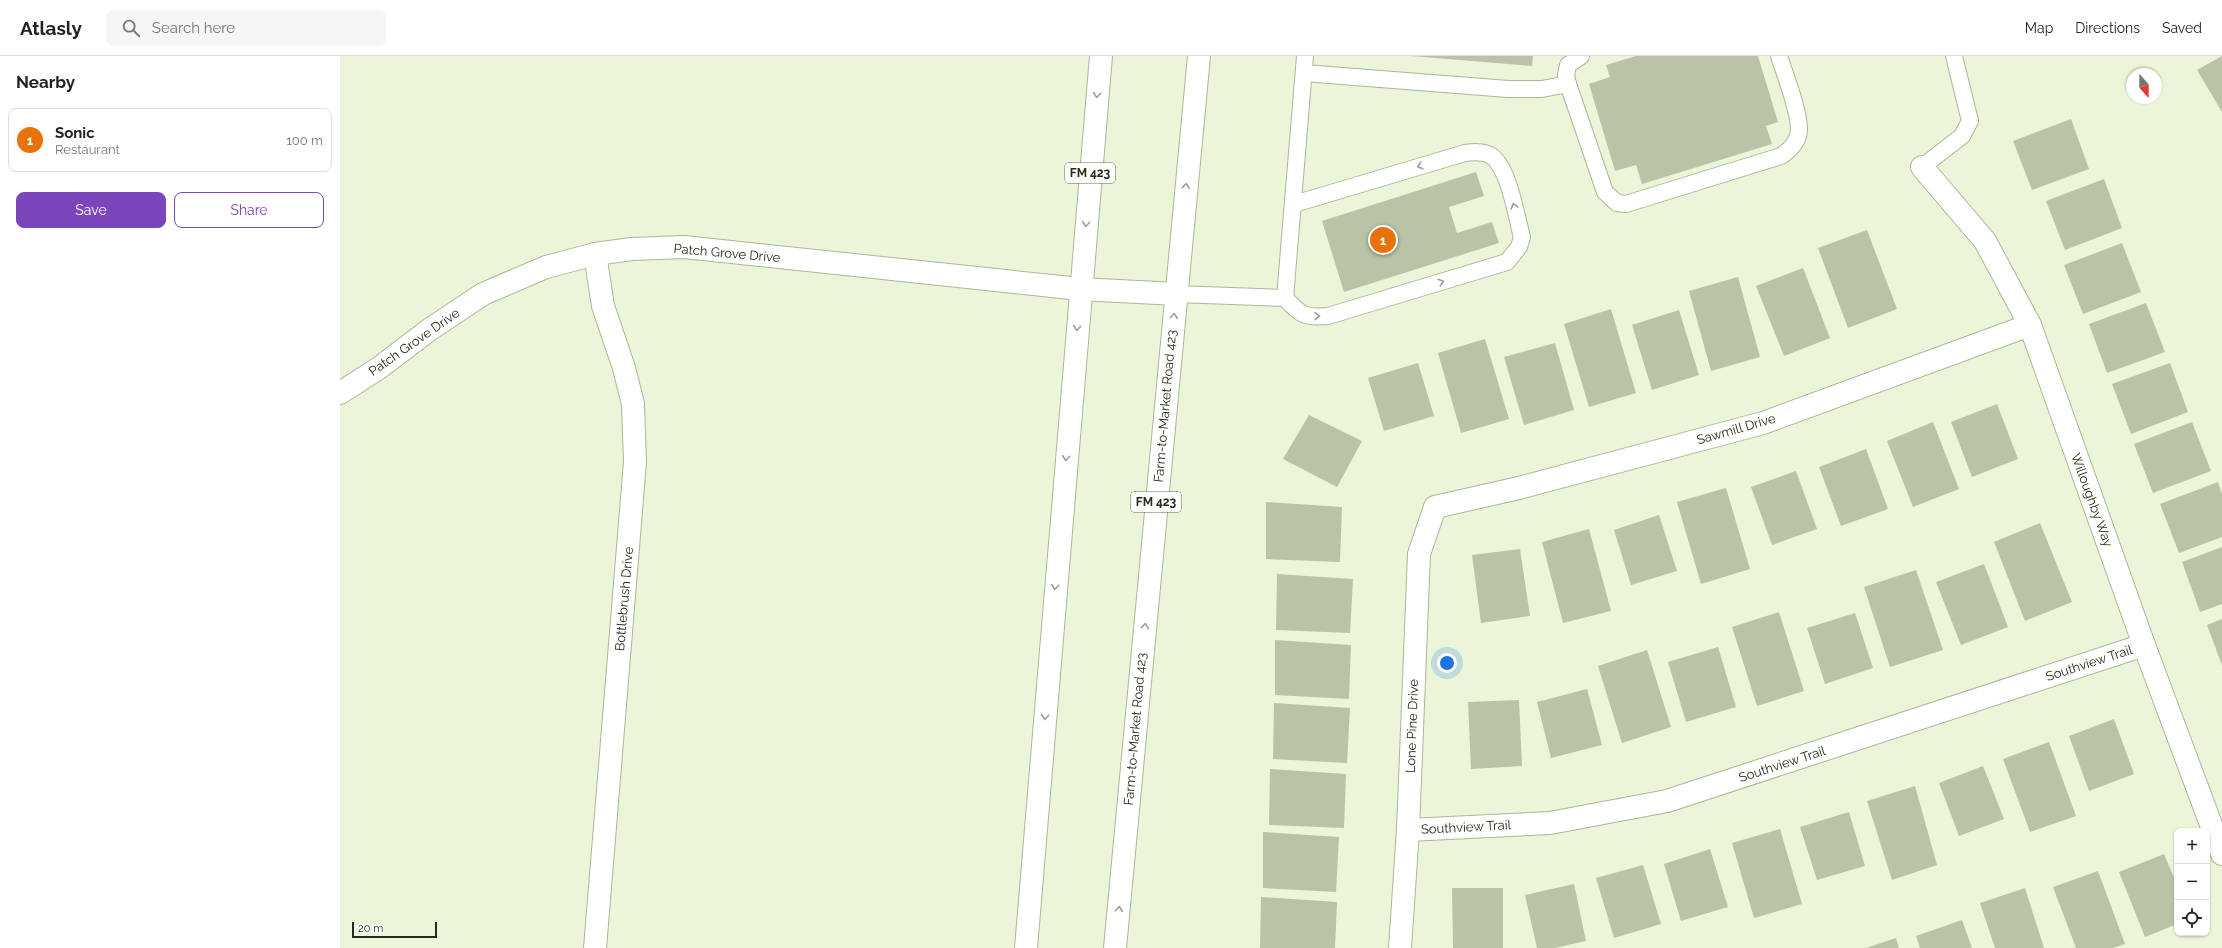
<!DOCTYPE html>
<html lang="en">
<head>
<meta charset="utf-8">
<style>
  :root { --surface:#fff; --page:#f6f6f6; --text:#222; --muted:#767676; --line:#e0e0e0; --accent:#7d45bc }
  body { margin:0; font-family:Raleway,sans-serif; background:var(--page); color:var(--text) }
  .controls { position:absolute; right:12px; bottom:12px; display:grid; overflow:hidden; border-radius:8px; box-shadow:0 1px 3px #0004 }
  .controls button { width:36px; height:36px; display:grid; place-items:center; padding:0; border:0; border-bottom:1px solid var(--line); background:var(--surface); color:var(--text); font:20px sans-serif }
  .compass { position:absolute; left:1786px; top:12px; width:36px; height:36px; border-radius:50%; background:var(--surface); box-shadow:0 1px 3px #0004; rotate:159deg }
  .scale { position:absolute; left:12px; bottom:10px; width:85px; box-sizing:border-box; padding-left:4px; border:2px solid #262a1f; border-top:0; font-size:11px; line-height:14px; white-space:nowrap; color:#262a1f; -webkit-text-stroke:3px #fcfff9; paint-order:stroke }
  .you { position:absolute; left:1107px; top:607px; width:14px; height:14px; margin:-10px; border:3px solid #fff; border-radius:50%; background:#1a73e8; box-shadow:0 0 0 6px #1a73e833 }
  .badge { display:grid; place-items:center; width:26px; height:26px; border-radius:50%; background:var(--accent); color:#fff; font-size:13px; font-weight:700 }
  .pin { position:absolute; translate:-50% -50%; border:2px solid #fff; box-shadow:0 1px 4px #0006 }
  .list { margin:0; padding:0; list-style:none }
  h2 { display:flex; justify-content:space-between; align-items:center; height:52px; margin:0; padding:0 16px; font-size:17px }
  h2 small { font-size:13px; font-weight:400; color:var(--muted) }
  .list li { display:grid; grid-template-columns:26px 1fr auto; gap:12px; align-items:center; box-sizing:border-box; height:64px; margin:0 8px 8px; padding:0 8px; border:1px solid var(--line); border-radius:8px }
  .list b { display:block; font-size:15px; white-space:nowrap }
  .list p { margin:0; font-size:13px; white-space:nowrap; color:var(--muted) }
  .list em { font-size:13px; font-style:normal; color:var(--muted) }
  .actions { display:flex; gap:8px; padding:12px 16px }
  .actions a { flex:1; padding:9px 0; border:1px solid var(--accent); border-radius:8px; text-align:center; font-size:14px; color:var(--accent) }
  .actions .main { background:var(--accent); color:#fff }
  .icon { flex:none; width:22px; height:22px; fill:none; stroke:currentColor; stroke-width:2; stroke-linecap:round; stroke-linejoin:round }
  .map { position:relative; flex:none; width:1882px; height:892px; overflow:hidden }
  header { display:flex; align-items:center; gap:24px; box-sizing:border-box; height:56px; padding:0 20px; background:var(--surface); border-bottom:1px solid var(--line) }
  header strong { font-size:19px }
  nav { display:flex; gap:22px; margin-inline-start:auto; font-size:14px }
  .search { width:280px; height:36px; background:var(--page); display:flex; align-items:center; gap:10px; box-sizing:border-box; padding:0 14px; border-radius:8px; color:var(--muted); font-size:15px }
  main { display:flex }
  aside { flex:1; background:var(--surface) }
  .map>svg:first-child { display:block }
</style>
</head>
<body>
<header>
<strong>Atlasly</strong>
<div class="search"><svg class="icon" aria-label="search" viewBox="0 0 24 24"><circle cx="10" cy="10" r="6"/><path d="M15 15l6 6"/></svg>Search here</div>
<nav><a>Map</a><a>Directions</a><a>Saved</a></nav>
</header>
<main>
<aside>
<h2>Nearby<small></small></h2>
<ul class="list">
<li><span class="badge" style="background:#e8710a">1</span><div><b>Sonic</b><p>Restaurant</p></div><em>100 m</em></li>
</ul>
<div class="actions"><a class="main">Save</a><a>Share</a></div>
</aside>
<div class="map">
<svg width="1882" height="892" viewBox="0 0 1882 892">
  <rect width="100%" height="100%" fill="#ebf5d7"/>
  <g fill="#bac3a7">
    <polygon points="1071,0 1193,0 1192,10"/>
    <polygon points="1296,0 1418,0 1438,66 1426,70 1432,88 1302,128 1296,109 1275,115 1249,28 1270,21 1266,9"/>
    <polygon points="1882,0 1882,56 1857,14"/>
    <polygon points="1731,63 1749,113 1692,134 1673,85"/>
    <polygon points="1136,116 1144,140 1109,151 1117,177 1152,166 1159,187 1004,236 982,165"/>
    <polygon points="1764,123 1782,172 1725,194 1706,145"/>
    <polygon points="1527,174 1557,253 1508,272 1478,192"/>
    <polygon points="1782,187 1801,236 1743,258 1724,209"/>
    <polygon points="1463,212 1490,282 1444,300 1416,230"/>
    <polygon points="1398,221 1420,301 1371,315 1349,235"/>
    <polygon points="1806,247 1825,296 1767,317 1749,268"/>
    <polygon points="1271,253 1296,337 1249,351 1224,268"/>
    <polygon points="1339,254 1359,319 1312,334 1292,269"/>
    <polygon points="1145,283 1169,363 1121,377 1098,297"/>
    <polygon points="1215,287 1234,354 1184,369 1164,301"/>
    <polygon points="1078,307 1094,360 1044,375 1028,322"/>
    <polygon points="1830,307 1848,356 1791,378 1772,328"/>
    <polygon points="1657,348 1678,403 1632,421 1611,366"/>
    <polygon points="969,359 1022,385 997,431 943,403"/>
    <polygon points="1593,366 1619,433 1573,451 1547,385"/>
    <polygon points="1852,366 1871,415 1813,437 1794,388"/>
    <polygon points="1526,393 1548,453 1501,470 1479,411"/>
    <polygon points="1456,415 1477,473 1432,489 1411,431"/>
    <polygon points="1878,426 1882,438 1882,481 1839,497 1820,448"/>
    <polygon points="1386,432 1410,513 1361,528 1337,446"/>
    <polygon points="926,446 1002,451 1000,506 926,503"/>
    <polygon points="1319,459 1337,515 1291,529 1274,474"/>
    <polygon points="1700,467 1732,546 1685,565 1654,486"/>
    <polygon points="1249,473 1271,555 1223,567 1202,486"/>
    <polygon points="1882,491 1882,548 1860,556 1842,506"/>
    <polygon points="1180,493 1190,560 1141,567 1132,499"/>
    <polygon points="1644,508 1668,571 1621,589 1596,526"/>
    <polygon points="1576,514 1603,594 1550,611 1524,531"/>
    <polygon points="937,518 1013,523 1010,577 936,574"/>
    <polygon points="1439,556 1464,635 1417,650 1392,571"/>
    <polygon points="1515,557 1533,612 1485,628 1467,572"/>
    <polygon points="1882,563 1882,609 1867,569"/>
    <polygon points="935,584 1011,589 1009,643 935,639"/>
    <polygon points="1378,591 1396,651 1346,666 1328,606"/>
    <polygon points="1307,594 1331,671 1282,687 1258,610"/>
    <polygon points="1247,633 1262,689 1211,702 1197,646"/>
    <polygon points="1179,644 1182,710 1131,713 1128,646"/>
    <polygon points="934,647 1010,652 1007,707 933,703"/>
    <polygon points="1774,663 1794,718 1749,735 1729,680"/>
    <polygon points="1709,686 1736,760 1690,776 1663,703"/>
    <polygon points="1643,710 1664,763 1619,780 1599,727"/>
    <polygon points="930,713 1006,718 1004,772 929,769"/>
    <polygon points="1575,730 1597,809 1552,824 1527,745"/>
    <polygon points="1509,756 1525,810 1477,824 1460,771"/>
    <polygon points="1440,773 1462,848 1414,862 1392,787"/>
    <polygon points="923,776 999,781 996,836 923,832"/>
    <polygon points="1370,793 1388,851 1341,865 1324,808"/>
    <polygon points="1824,798 1837,829 1837,868 1805,881 1779,816"/>
    <polygon points="1303,809 1321,868 1274,882 1256,822"/>
    <polygon points="1758,815 1785,888 1773,892 1736,892 1713,831"/>
    <polygon points="1234,828 1246,885 1215,892 1197,892 1185,839"/>
    <polygon points="1112,832 1163,832 1163,892 1113,892"/>
    <polygon points="1685,832 1704,892 1655,892 1640,847"/>
    <polygon points="921,841 997,846 995,892 920,892"/>
    <polygon points="1622,864 1632,892 1580,892 1576,880"/>
    <polygon points="1556,882 1559,892 1526,892"/>
  </g>
  <g fill="none" stroke-linecap="round" stroke-linejoin="round">
    <g stroke="#acb699" stroke-width="18">
      <g id="service">
        <path d="M1241,0l-13,9 -2,10 2,9 37,108 12,11 9,1 155,-48c9,-6 18,-15 18,-27 0,-19 -14,-54 -20,-73"/>
        <polyline points="964,17 1168,33 1202,33 1228,28"/>
        <polyline points="1582,111 1622,80 1630,65 1614,0"/>
        <polyline points="836,238 945,242 965,0"/>
        <path d="M945,242c16,17 19,20 43,18l179,-54 12,-15 3,-10c-6,-21 -13,-71 -32,-82 -8,-4 -17,-3 -25,-2l-171,51"/>
      </g>
    </g>
    <g stroke="#acb699" stroke-width="24">
      <g id="minor">
        <polyline points="1582,111 1645,185 1690,269 1804,589 1882,798"/>
        <polyline points="255,198 263,250 284,312 293,348 295,406 255,892"/>
        <polyline points="0,337 39,312 89,274 143,238 206,211 255,198 292,193 344,191 740,233"/>
        <polyline points="1068,774 1210,767 1327,745 1804,589"/>
        <polyline points="1060,892 1068,774 1079,498 1095,451 1179,432 1423,367 1690,269"/>
      </g>
    </g>
    <g stroke="#acb699" stroke-width="24">
      <g id="primary">
        <polyline points="740,233 836,238"/>
        <polyline points="686,892 761,0"/>
        <polyline points="775,892 859,0"/>
      </g>
    </g>
    <use href="#service" stroke="#fff" stroke-width="16"/>
    <use href="#minor" stroke="#fff" stroke-width="22"/>
    <use href="#primary" stroke="#fff" stroke-width="22"/>
  </g>
  <defs><path id="oneway-chevron" d="M-2-3.5L2.5 0L-2 3.5" fill="none" stroke-width="1.6" stroke-linecap="round" stroke-linejoin="round"/></defs>
  <g stroke="#9d9f9a">
    <use href="#oneway-chevron" transform="translate(757 39) rotate(95)"/>
    <use href="#oneway-chevron" transform="translate(1080 110) rotate(163)"/>
    <use href="#oneway-chevron" transform="translate(846 130) rotate(-84)"/>
    <use href="#oneway-chevron" transform="translate(1174 150) rotate(-105)"/>
    <use href="#oneway-chevron" transform="translate(746 168) rotate(95)"/>
    <use href="#oneway-chevron" transform="translate(1101 226) rotate(-17)"/>
    <use href="#oneway-chevron" transform="translate(834 260) rotate(-85)"/>
    <use href="#oneway-chevron" transform="translate(977 260) rotate(-3)"/>
    <use href="#oneway-chevron" transform="translate(737 272) rotate(95)"/>
    <use href="#oneway-chevron" transform="translate(726 402) rotate(95)"/>
    <use href="#oneway-chevron" transform="translate(715 531) rotate(95)"/>
    <use href="#oneway-chevron" transform="translate(805 570) rotate(-85)"/>
    <use href="#oneway-chevron" transform="translate(705 661) rotate(95)"/>
    <use href="#oneway-chevron" transform="translate(779 853) rotate(-85)"/>
  </g>
  <g text-anchor="middle" dominant-baseline="central" stroke-width="3" stroke-linejoin="round" paint-order="stroke">
    <g fill="#fcfff9" stroke="#666a60" stroke-width="1">
      <rect x="725" y="107" width="50" height="20" rx="3"/>
      <rect x="791" y="436" width="50" height="20" rx="3"/>
    </g>
    <g font-size="12" font-weight="bold" fill="#262a1f">
      <text x="750" y="117">FM 423</text>
      <text x="816" y="446">FM 423</text>
    </g>
    <g font-size="13" fill="#262a1f" stroke="#fcfff9">
      <text transform="translate(387 197) rotate(5)">Patch Grove Drive</text>
      <text transform="translate(74 286) rotate(-35)">Patch Grove Drive</text>
      <text transform="translate(825 350) rotate(-85)">Farm-to-Market Road 423</text>
      <text transform="translate(1396 373) rotate(-16)">Sawmill Drive</text>
      <text transform="translate(1752 444) rotate(70)">Willoughby Way</text>
      <text transform="translate(284 543) rotate(-85)">Bottlebrush Drive</text>
      <text transform="translate(1749 607) rotate(-18)">Southview Trail</text>
      <text transform="translate(1072 670) rotate(-88)">Lone Pine Drive</text>
      <text transform="translate(795 673) rotate(-85)">Farm-to-Market Road 423</text>
      <text transform="translate(1442 708) rotate(-18)">Southview Trail</text>
      <text transform="translate(1126 771) rotate(-3)">Southview Trail</text>
    </g>
  </g>
</svg>
<div class="controls">
<button>+</button>
<button>−</button>
<button><svg class="icon" aria-label="locate" viewBox="0 0 24 24"><circle cx="12" cy="12" r="6"/><path d="M12 2v4M12 18v4M2 12h4M18 12h4"/></svg></button>
</div>
<svg class="compass" viewBox="-18 -18 36 36"><path d="M0-13l5 13h-10z" fill="#e53935"/><path d="M0 13l5-13h-10z" fill="#767676"/></svg>
<div class="scale">20 m</div>
<div class="you"></div>
<div class="pin badge" style="left:1043px;top:184px;background:#e8710a">1</div>
</div>
</main>
</body>
</html>
